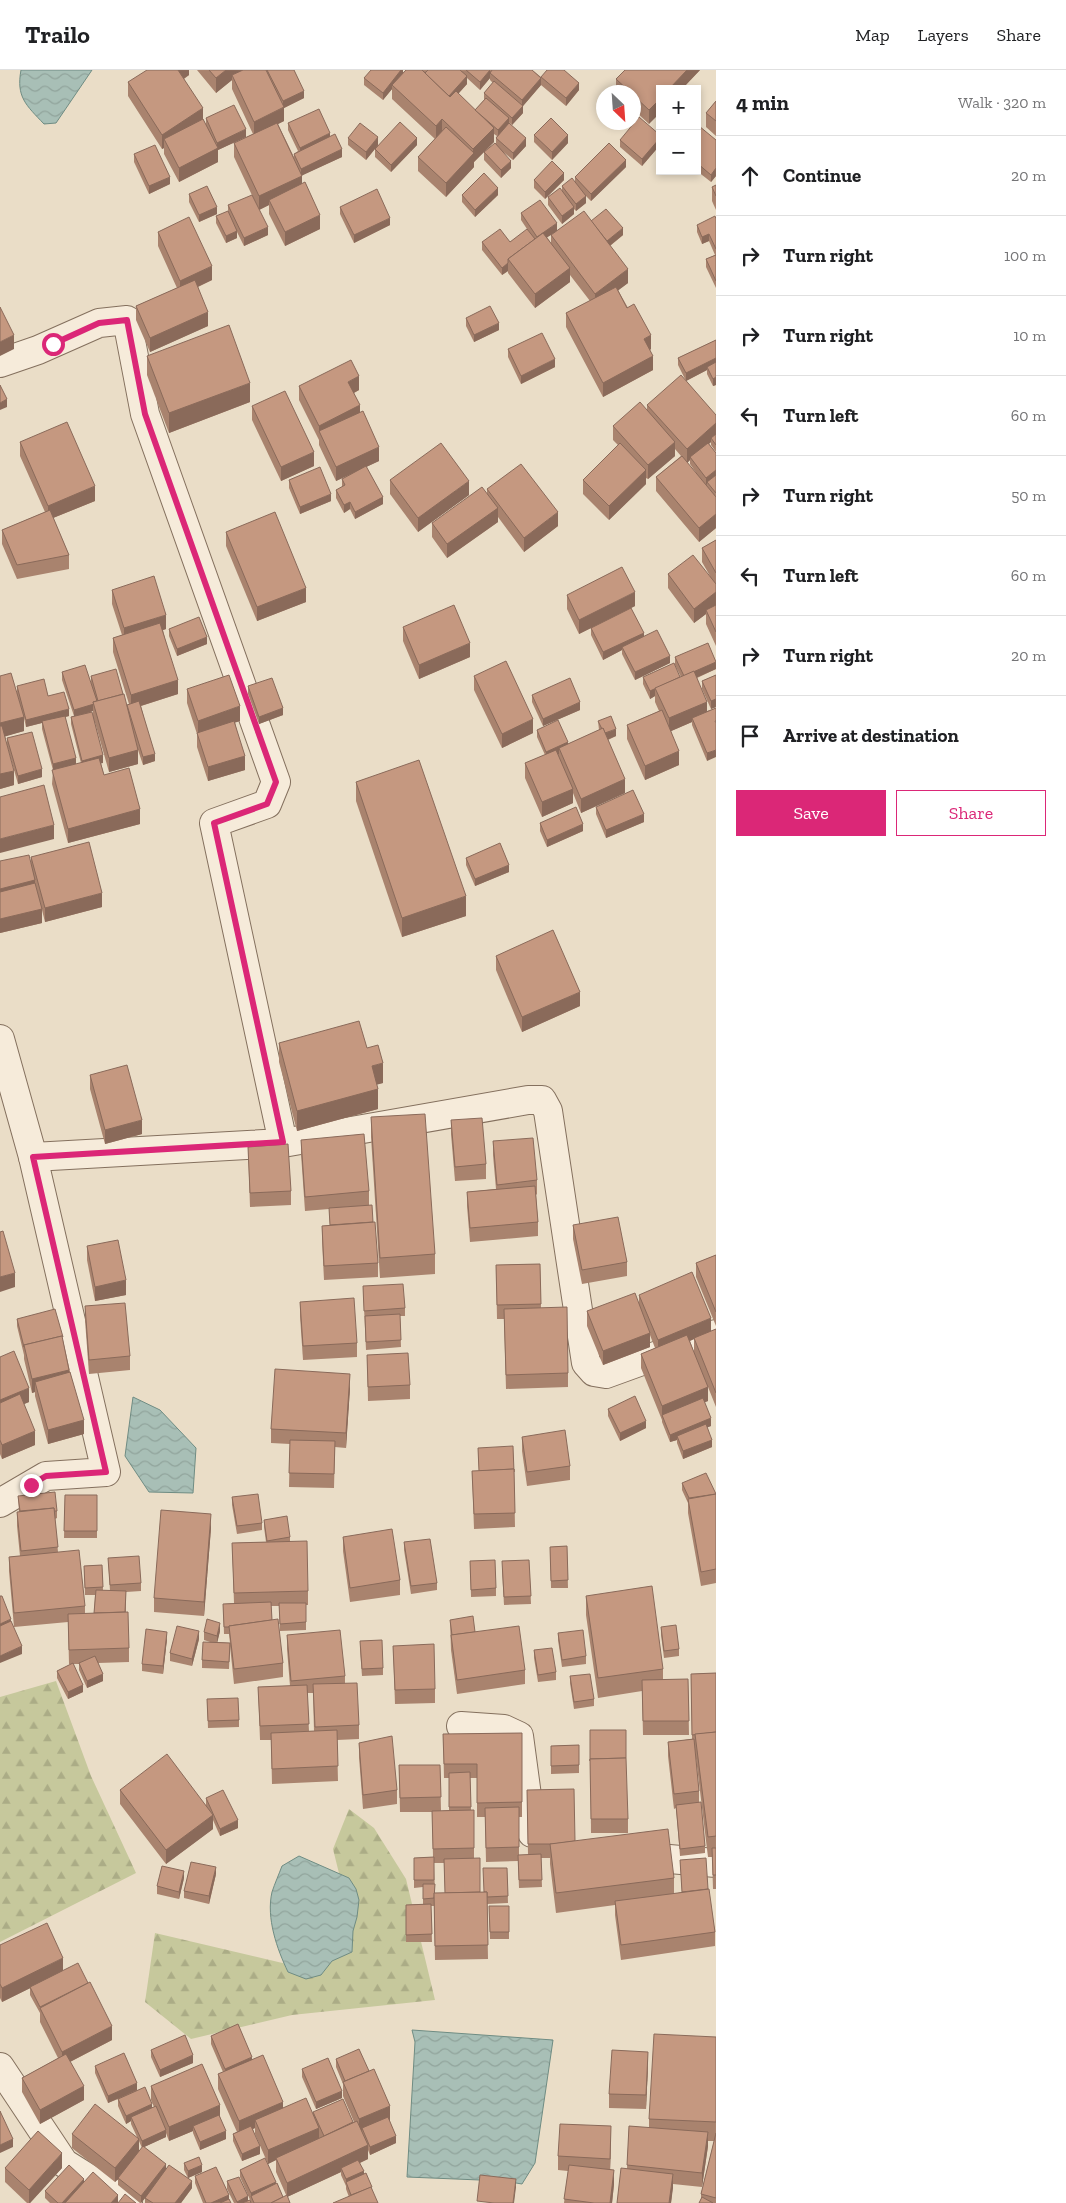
<!DOCTYPE html>
<html lang="en">
<head>
<meta charset="utf-8">
<style>
  :root { --surface:#fff; --page:#f6f6f6; --text:#202124; --muted:#757577; --line:#e0e0e0; --accent:#db2777 }
  body { margin:0; font-family:"Zilla Slab",serif; background:var(--page); color:var(--text) }
  .controls { position:absolute; right:15px; top:15px; display:grid; overflow:hidden; border-radius:0px; box-shadow:0 2px 8px #0003 }
  .controls button { width:45px; height:45px; display:grid; place-items:center; padding:0; border:0; border-bottom:1px solid var(--line); background:var(--surface); color:var(--text); font:25px sans-serif }
  .compass { position:absolute; left:596px; top:15px; width:45px; height:45px; border-radius:50%; background:var(--surface); box-shadow:0 2px 8px #0003; rotate:155deg }
  .stop { position:absolute; width:15px; height:15px; margin:-11px; border:4px solid #db2777; border-radius:50%; background:#fff }
  .stop.end { background:#db2777; border-color:#fff; box-shadow:0 1px 5px #0008 }
  .list { margin:0; padding:0; list-style:none }
  h2 { display:flex; justify-content:space-between; align-items:center; height:65px; margin:0; padding:0 20px; font-size:21px }
  h2 small { font-size:16px; font-weight:400; color:var(--muted) }
  .list li { display:grid; grid-template-columns:32px 1fr auto; gap:15px; align-items:center; box-sizing:border-box; height:80px; padding:0 20px; border-top:1px solid var(--line) }
  .list b { display:block; font-size:19px; white-space:nowrap }
  .list em { font-size:16px; font-style:normal; color:var(--muted) }
  .actions { display:flex; gap:10px; padding:15px 20px }
  .actions a { flex:1; padding:11px 0; border:1px solid var(--accent); border-radius:0px; text-align:center; font-size:18px; color:var(--accent) }
  .actions .main { background:var(--accent); color:#fff }
  .icon { flex:none; width:28px; height:28px; fill:none; stroke:currentColor; stroke-width:2; stroke-linecap:round; stroke-linejoin:round }
  .map { position:relative; flex:none; width:716px; height:2133px; overflow:hidden }
  header { display:flex; align-items:center; gap:30px; box-sizing:border-box; height:70px; padding:0 25px; background:var(--surface); border-bottom:1px solid var(--line) }
  header strong { font-size:24px }
  nav { display:flex; gap:28px; margin-inline-start:auto; font-size:18px }
  main { display:flex }
  aside { flex:1; background:var(--surface) }
  .map>svg:first-child { display:block }
</style>
</head>
<body>
<header>
<strong>Trailo</strong>
<nav><a>Map</a><a>Layers</a><a>Share</a></nav>
</header>
<main>
<div class="map">
<svg width="716" height="2133" viewBox="0 0 716 2133">
  <defs>
    <pattern id="forest-firs" width="22" height="20" patternUnits="userSpaceOnUse" patternTransform="scale(1.25)"><rect width="22" height="20" fill="#c6c89c"/><path d="M5 1l3.5 6h-7zM16 11l3.5 6h-7z" fill="#abac86"/></pattern>
    <pattern id="water-waves" width="16" height="10" patternUnits="userSpaceOnUse" patternTransform="scale(1.25)"><rect width="16" height="10" fill="#a8bfb6"/><path d="M0 5q4-4 8 0t8 0" fill="none" stroke="#91a49c"/></pattern>
  </defs>
  <rect width="100%" height="100%" fill="#eaddc7"/>
  <g fill="url(#forest-firs)">
    <polygon points="56,1611 91,1706 136,1803 0,1872 0,1627"/>
    <polygon points="349,1739 374,1758 406,1809 435,1930 292,1945 191,1969 145,1932 155,1863 312,1900 351,1852 333,1779"/>
  </g>
  <g fill="url(#water-waves)" stroke="#6f8c83">
    <path d="M21,0h71l-36,53 -12,1c-18,-19 -28,-27 -23,-54z"/>
    <polygon points="133,1327 160,1340 196,1378 193,1423 149,1422 125,1386"/>
    <path d="M299,1786l50,22 7,11 3,11 -2,17 -4,14 -1,21 -20,9 -11,14 -15,4 -18,-7c-11,-23 -22,-54 -16,-80 3,-9 7,-18 10,-26z"/>
    <polygon points="412,1960 553,1970 535,2093 522,2114 504,2111 407,2107 415,1972"/>
  </g>
  <g fill="none" stroke-linecap="round" stroke-linejoin="round">
    <g stroke="#84705e" stroke-width="30">
      <g id="street">
        <polyline points="0,293 38,280 99,253 127,250 145,344 276,712 267,734 214,753 283,1073 33,1087"/>
        <polyline points="0,969 33,1087 106,1402 46,1406 0,1433"/>
        <polyline points="283,1073 528,1030 542,1030 548,1041 586,1293 594,1302 606,1304 716,1264"/>
        <polyline points="461,1656 504,1659 519,1666 532,1763"/>
        <polyline points="635,1786 716,1793"/>
        <polyline points="0,1997 64,2093 128,2133"/>
      </g>
    </g>
    <use href="#street" stroke="#f6ebda" stroke-width="28"/>
  </g>
  <g fill="#a9836e" fill-rule="evenodd">
    <polygon points="189,0 189,5 184,9 206,55 206,48 246,67 218,80 218,92 179,112 164,84 164,78 162,79 128,26 128,12"/>
    <polygon points="197,0 294,0 304,28 284,38 284,51 278,54 294,87 294,84 298,81 288,60 288,53 330,67 342,87 302,105 302,114 320,159 285,176 269,144 269,135 259,140 234,87 234,73 253,64 232,19 232,10 216,23"/>
    <path d="M403,0v3l3,-3h126l9,7 38,13 -13,16 -25,-21 -18,21v7l-11,12 -3,-3 17,24 -13,14 -11,-9 9,17 -10,10 -17,-18v-8l12,-8v-6l1,-2 -3,-2v8l-20,20v5l-28,30 -28,-26v-14l17,-18 -43,-40v-10l-9,11 -19,-15v-7zM467,8l13,12 10,-12v2l3,3 -9,10v7l-9,10 -17,-16 9,-10z"/>
    <polygon points="625,0 700,0 682,19 660,19 649,54 634,40 634,22 616,22 616,9"/>
    <polygon points="716,31 716,66 706,57 706,43"/>
    <polygon points="697,58 716,70 716,106 711,112 697,101"/>
    <polygon points="534,65 568,73 552,90 534,72"/>
    <polygon points="660,65 660,75 642,96 620,77 620,70"/>
    <polygon points="348,68 378,75 417,75 391,102 375,87 375,79 366,90 348,75"/>
    <polygon points="134,84 170,114 149,124 134,92"/>
    <polygon points="626,97 591,131 585,125 586,133 576,141 574,139 574,144 562,154 548,135 548,127 562,121 562,116 575,111 575,107"/>
    <polygon points="534,110 564,110 545,129 534,118"/>
    <polygon points="716,115 716,140 712,131 712,117"/>
    <polygon points="189,124 217,144 199,152 189,132"/>
    <polygon points="462,125 498,125 475,147 462,132"/>
    <polygon points="228,135 268,165 244,176 237,162 237,168 226,173 216,153 216,146 228,142"/>
    <polygon points="340,137 390,155 354,173 340,144"/>
    <polygon points="521,143 557,161 547,167 551,173 551,165 591,151 623,165 610,176 628,213 618,220 651,279 650,280 653,300 603,327 566,257 566,243 590,231 570,205 570,212 535,238 508,203 508,201 502,205 482,180 482,172 510,172 529,162 521,150"/>
    <polygon points="716,149 716,218 706,197 706,189 715,185 709,171 702,174 697,162 697,155"/>
    <polygon points="158,162 212,210 198,217 208,256 150,282 136,250 136,236 177,218 158,176"/>
    <polygon points="466,248 499,260 474,272 466,256"/>
    <polygon points="716,270 716,315 713,316 707,304 707,300 686,311 678,295 678,288"/>
    <polygon points="508,279 555,297 521,314 508,287"/>
    <polygon points="147,286 250,332 169,363 147,305"/>
    <polygon points="299,316 359,320 354,323 360,342 379,391 366,397 383,434 355,449 350,439 344,443 336,428 336,420 342,417 342,409 351,404 336,411 319,375 319,370 299,330"/>
    <path d="M647,335l69,10v37l-5,-7v-3l-2,2 7,9v75l-17,14 -43,-51v-14l25,-21 -6,-7v7l-27,23 -2,-1v6l-37,36 -26,-26v-14l35,-35 -5,-5v-14l34,-15zM690,390v4l9,13 -12,-14z"/>
    <polygon points="252,336 314,396 281,411 252,350"/>
    <polygon points="20,372 95,431 53,448 69,485 69,499 17,509 2,474 2,460 45,442 20,386"/>
    <polygon points="289,410 331,431 300,444 289,418"/>
    <polygon points="390,410 469,425 418,462 390,424"/>
    <polygon points="487,419 558,456 524,482 498,447 498,452 447,488 432,467 432,453 487,424"/>
    <polygon points="226,462 306,532 257,551 226,476"/>
    <polygon points="716,470 716,576 706,554 706,544 694,553 668,518 668,504 710,506 702,492 702,478"/>
    <path d="M112,520l54,39 -3,1 15,64 -37,12 14,55 -12,4 -5,-15v14l-29,8 -15,-53 9,44h-2l3,12 36,49 -72,19 -16,-59 1,-14 -11,-41v-6l-16,4 -2,-9v13l-19,5 9,49 -14,4v-113l21,31 -4,-13v-8l31,10 21,20 -4,1 11,47 5,-1 -10,-39v-7l3,-1 -12,-36v-8l29,11v-7l36,31v-2l2,-1 -16,-52v-14l9,-3 -10,-31zM93,641v5l-3,-4z"/>
    <polygon points="567,525 635,536 631,538 644,567 670,593 635,610 622,584 622,580 603,590 591,565 591,558 579,564 567,539"/>
    <polygon points="403,557 470,587 419,609 403,571"/>
    <polygon points="169,559 207,574 177,586 169,566"/>
    <polygon points="675,587 716,591 716,599 697,608 707,641 716,638 707,691 692,655 692,652 671,661 679,695 645,710 627,669 627,655 659,641 655,632 655,626 650,629 643,614 643,607 681,607 675,595"/>
    <polygon points="716,605 716,637 711,639 702,619 702,611"/>
    <polygon points="474,606 533,663 502,678 474,620"/>
    <polygon points="248,616 283,645 259,654 248,624"/>
    <polygon points="187,619 240,651 235,652 245,700 208,711 197,677 197,664 187,633"/>
    <polygon points="532,625 580,640 543,656 532,632"/>
    <polygon points="598,651 616,666 608,670 625,723 581,743 573,723 573,733 542,747 525,708 525,693 545,685 537,667 537,660 568,674 599,660"/>
    <polygon points="7,668 42,707 18,714 7,675"/>
    <polygon points="356,712 466,846 402,867 356,731"/>
    <polygon points="596,737 644,752 606,768 596,744"/>
    <polygon points="540,753 583,761 547,777 540,761"/>
    <polygon points="31,787 102,837 45,852 42,840 42,853 0,863 0,791 31,794"/>
    <polygon points="466,788 509,802 475,816 466,795"/>
    <polygon points="496,886 580,936 522,962 496,900"/>
    <polygon points="279,973 367,978 383,1013 377,1014 378,1039 297,1061 279,992"/>
    <polygon points="90,1005 142,1064 105,1074 90,1019"/>
    <polygon points="371,1047 435,1184 435,1204 380,1208 371,1067"/>
    <polygon points="451,1050 486,1094 486,1109 455,1111 451,1064"/>
    <polygon points="301,1070 369,1121 369,1135 373,1152 378,1193 378,1207 324,1210 322,1170 322,1156 330,1155 329,1139 305,1141 301,1084"/>
    <polygon points="493,1071 537,1110 537,1124 536,1125 538,1152 538,1166 470,1172 467,1136 467,1122 496,1119 493,1085"/>
    <polygon points="248,1077 291,1121 291,1135 250,1137"/>
    <polygon points="573,1155 627,1192 627,1206 582,1214 573,1169"/>
    <polygon points="87,1176 126,1225 95,1231 87,1190"/>
    <polygon points="716,1185 716,1256 696,1207 696,1193"/>
    <polygon points="540,1194 541,1238 568,1303 568,1317 506,1319 504,1249 497,1249 496,1195"/>
    <polygon points="363,1216 405,1238 405,1246 400,1246 401,1277 366,1280"/>
    <path d="M639,1225l72,36 5,-2v78l-8,-20v14l-4,1 7,24 -4,1 5,20 -29,12 -6,-16v-3l-7,2 -8,-20v-2l-21,-52v-14l14,-6 -5,-13v12l-47,18 -16,-39v-15l52,-8zM694,1269v13l-4,-11z"/>
    <polygon points="300,1232 357,1273 357,1287 303,1290 300,1246"/>
    <polygon points="85,1236 130,1286 130,1300 89,1304 85,1250"/>
    <polygon points="17,1249 63,1270 84,1364 48,1374 35,1326 35,1322 32,1323 24,1289 24,1285 17,1256"/>
    <polygon points="367,1285 410,1315 410,1329 368,1331"/>
    <polygon points="0,1287 29,1332 24,1334 35,1375 2,1389 0,1384"/>
    <polygon points="350,1318 346,1378 335,1377 334,1418 289,1417 290,1374 271,1373 271,1359"/>
    <polygon points="608,1339 646,1358 620,1371 608,1346"/>
    <polygon points="522,1367 570,1396 570,1410 527,1416 522,1381"/>
    <polygon points="478,1378 514,1402 515,1457 474,1459 472,1401 479,1401"/>
    <polygon points="682,1413 716,1424 716,1513 701,1516 688,1443 688,1433 682,1420"/>
    <polygon points="65,1425 97,1425 97,1468 64,1468"/>
    <polygon points="18,1426 57,1441 57,1448 55,1449 58,1482 85,1536 85,1544 94,1543 95,1525 85,1525 84,1496 102,1495 103,1520 110,1521 108,1488 141,1513 141,1521 126,1522 126,1542 129,1578 129,1592 98,1593 103,1611 87,1618 79,1600 79,1594 73,1594 83,1622 68,1629 57,1608 57,1601 71,1594 69,1594 68,1552 14,1557 9,1501 9,1487 20,1486 17,1456 17,1442 19,1442"/>
    <polygon points="232,1427 262,1453 262,1460 237,1464 232,1435"/>
    <polygon points="264,1450 290,1467 290,1472 308,1521 308,1535 306,1535 306,1560 280,1561 279,1536 271,1536 272,1550 283,1593 283,1607 234,1614 230,1576 229,1599 202,1598 202,1590 210,1572 204,1570 204,1562 220,1561 217,1572 230,1573 229,1564 224,1564 223,1534 234,1533 232,1473 266,1472 264,1457"/>
    <polygon points="211,1458 204,1546 154,1542 154,1528"/>
    <polygon points="343,1467 400,1510 400,1525 350,1532 343,1481"/>
    <polygon points="404,1472 437,1513 437,1520 411,1524 404,1480"/>
    <polygon points="567,1476 568,1518 551,1518 550,1477"/>
    <polygon points="529,1490 531,1534 504,1535 502,1499"/>
    <polygon points="470,1491 496,1518 496,1526 471,1527"/>
    <polygon points="586,1526 663,1599 663,1610 688,1609 689,1665 643,1665 642,1621 598,1628 586,1545"/>
    <polygon points="450,1550 475,1562 525,1600 525,1614 457,1624 451,1580"/>
    <polygon points="661,1557 679,1579 679,1586 664,1588 661,1565"/>
    <polygon points="558,1563 586,1586 586,1594 562,1597 558,1570"/>
    <path d="M287,1565l58,41v7l14,42v14l-22,1 1,41 -66,3 -1,-44h-11l-2,-53 32,-1 -3,-37zM307,1623h6l1,38h-5z"/>
    <polygon points="167,1569 163,1604 142,1601 142,1594"/>
    <polygon points="199,1569 192,1596 170,1591 170,1583"/>
    <polygon points="393,1576 435,1619 435,1633 395,1634"/>
    <polygon points="360,1579 383,1598 383,1605 362,1606"/>
    <polygon points="534,1580 556,1602 556,1610 538,1612 534,1588"/>
    <polygon points="716,1603 716,1819 713,1819 712,1787 708,1787 695,1680 699,1721 699,1732 705,1776 705,1783 680,1786 676,1738 674,1739 668,1686 668,1672 692,1669 691,1604"/>
    <polygon points="570,1606 594,1629 594,1636 574,1639 570,1613"/>
    <polygon points="207,1629 239,1650 239,1657 208,1658"/>
    <polygon points="590,1660 628,1749 628,1763 591,1763"/>
    <path d="M522,1663v84h-3v38h9l-1,-65 48,51 99,37v16l8,-2 -2,-32 28,29 7,43v14l-94,14 -6,-45v-10l-59,8 -6,-49v-6h-9l1,29 -23,1 -1,-27 -32,1 -1,-45h-8v-39h-7l1,32h3v48l6,34h4l23,-24 1,35 -21,1 1,55 -53,1 -1,-54h-3l1,36h-26v-37l17,-1v-17l-9,1v-30l19,-1 -1,-45h-32l-1,-47h41l1,46 8,-1v-32h-5l-1,-44zM434,1793h10l1,30h-10z"/>
    <polygon points="359,1673 397,1720 397,1734 363,1739 359,1687"/>
    <polygon points="579,1675 579,1703 551,1704 551,1676"/>
    <polygon points="120,1720 206,1735 206,1728 238,1758 220,1766 213,1750 213,1759 166,1794 120,1734"/>
    <polygon points="216,1804 209,1834 184,1828 184,1821"/>
    <polygon points="184,1808 179,1829 157,1824 157,1816"/>
    <polygon points="489,1836 509,1836 509,1869 490,1869"/>
    <polygon points="0,1875 63,1901 112,1970 70,1992 84,2030 40,2054 22,2022 22,2008 58,1988 40,1952 40,1943 30,1925 30,1918 2,1932 0,1928"/>
    <polygon points="211,1966 252,1990 283,2038 313,2045 313,2042 353,2052 354,2052 343,2026 343,2014 336,1997 336,1989 390,2050 389,2050 396,2073 370,2085 368,2080 368,2089 360,2093 364,2104 372,2120 349,2127 346,2119 346,2116 341,2105 341,2102 287,2127 276,2102 276,2090 268,2094 255,2064 255,2058 253,2059 260,2084 242,2091 233,2071 233,2064 237,2062 218,2019 218,2004 223,2002 211,1974"/>
    <polygon points="716,1967 716,2133 699,2133 701,2129 701,2124 714,2071 708,2071 708,2076 702,2117 673,2114 671,2133 617,2133 627,2099 629,2056 649,2058 649,2049"/>
    <polygon points="151,1980 193,1993 160,2007 151,1987"/>
    <path d="M95,1996l42,24 15,17h2l-3,-7v-14l69,31 6,22 -26,11 -7,-17v-2l-24,10 -3,-8v4l-22,10 22,22 22,9 -4,-8v-7l18,9 -14,6 4,10 -11,15h-36v-5l2,-2 -6,7h-1l-22,-18v-6l-3,3 -43,-34v-14l65,3 -6,-13v-3l-5,3 -8,-18v-7l-10,4 -13,-30zM139,2071l3,7 -3,3z"/>
    <polygon points="648,1996 646,2039 609,2038 609,2024"/>
    <polygon points="302,1999 342,2028 316,2039 302,2007"/>
    <polygon points="611,2070 610,2100 614,2114 612,2133 564,2133 568,2101 558,2100 558,2086"/>
    <polygon points="5,2098 62,2098 30,2133 27,2133 5,2112"/>
    <polygon points="240,2100 276,2114 283,2127 290,2133 234,2133 227,2119 227,2111 248,2130 251,2132 240,2107"/>
    <polygon points="195,2106 229,2125 229,2129 231,2133 203,2133 195,2113"/>
    <polygon points="84,2112 118,2133 50,2133 45,2128 45,2121"/>
  </g>
  <g fill="#8a6a5a">
    <polygon points="177,0 189,0 189,5 177,13"/>
    <polygon points="226,0 243,0 232,5 232,10 216,23 216,8"/>
    <polygon points="401,0 403,0 403,5 392,15 392,19 383,30 383,23"/>
    <polygon points="490,0 490,8 480,20 480,12"/>
    <polygon points="687,0 700,0 682,19 669,19"/>
    <polygon points="467,6 467,14 449,34 449,26"/>
    <polygon points="541,8 541,15 523,36 523,43 512,55 512,48 522,37 522,30"/>
    <polygon points="579,13 579,20 566,36 566,28"/>
    <polygon points="304,21 304,28 284,38 284,51 254,66 254,52 283,38 283,31"/>
    <polygon points="660,29 660,43 649,54 649,40"/>
    <polygon points="203,38 203,53 164,69 164,78 162,79 162,65"/>
    <polygon points="509,48 509,56 498,68 498,60"/>
    <polygon points="442,49 442,63 436,70 436,56"/>
    <polygon points="494,58 494,72 474,92 474,97 446,127 446,113 473,84 473,79"/>
    <polygon points="246,59 246,67 218,80 218,92 179,112 179,98 217,78 217,73"/>
    <polygon points="330,63 330,70 300,85 300,78"/>
    <polygon points="568,65 568,73 552,90 552,82"/>
    <polygon points="378,67 378,75 366,90 366,82"/>
    <polygon points="417,68 417,75 391,102 391,95"/>
    <polygon points="526,68 526,76 513,90 513,83"/>
    <polygon points="660,68 660,75 642,96 642,89"/>
    <polygon points="342,79 342,87 301,106 301,99"/>
    <polygon points="626,90 626,97 591,131 591,124"/>
    <polygon points="511,91 511,98 501,108 501,100"/>
    <polygon points="716,98 716,106 711,112 711,105"/>
    <polygon points="564,103 564,110 545,129 545,122"/>
    <polygon points="302,106 302,120 269,130 269,135 259,140 259,126"/>
    <polygon points="170,107 170,114 149,124 149,116"/>
    <polygon points="498,118 498,125 475,147 475,140"/>
    <polygon points="586,126 586,133 576,141 576,134"/>
    <polygon points="217,137 217,144 199,152 199,145"/>
    <polygon points="574,137 574,144 562,154 562,146"/>
    <polygon points="320,145 320,159 285,176 285,162"/>
    <polygon points="390,148 390,155 354,173 354,165"/>
    <polygon points="557,153 557,161 537,174 537,167"/>
    <polygon points="268,157 268,165 244,176 244,168"/>
    <polygon points="623,158 623,165 607,178 607,171"/>
    <polygon points="237,161 237,168 226,173 226,166"/>
    <polygon points="709,164 709,171 702,174 702,167"/>
    <polygon points="508,193 508,201 502,205 502,198"/>
    <polygon points="212,196 212,210 180,225 180,211"/>
    <polygon points="570,198 570,212 535,238 535,224"/>
    <polygon points="628,199 628,213 595,238 595,224"/>
    <polygon points="208,242 208,256 150,282 150,268"/>
    <polygon points="499,253 499,260 474,272 474,265"/>
    <polygon points="14,265 14,279 0,286 0,272"/>
    <polygon points="651,265 651,279 644,283 644,269"/>
    <polygon points="653,286 653,300 603,327 603,313"/>
    <polygon points="716,288 716,296 707,297 707,300 686,311 686,303"/>
    <polygon points="555,289 555,297 521,314 521,306"/>
    <polygon points="359,306 359,320 348,326 348,312"/>
    <polygon points="716,307 716,315 713,316 713,309"/>
    <polygon points="250,313 250,332 169,363 169,343"/>
    <polygon points="7,329 7,337 0,340 0,333"/>
    <polygon points="360,335 360,349 319,361 319,370 319,356"/>
    <polygon points="716,353 716,367 711,368 711,372 691,389 690,387 690,390 687,393 687,379"/>
    <polygon points="675,372 675,386 648,409 648,395"/>
    <polygon points="379,377 379,391 336,411 336,397"/>
    <polygon points="314,382 314,396 281,411 281,397"/>
    <polygon points="646,400 646,414 609,450 609,436"/>
    <polygon points="716,400 716,407 707,412 707,414 706,415 706,408"/>
    <polygon points="469,411 469,425 418,462 418,448"/>
    <polygon points="95,416 95,431 48,450 48,436"/>
    <polygon points="331,424 331,431 300,444 300,437"/>
    <polygon points="383,427 383,434 355,449 355,442"/>
    <polygon points="350,432 350,439 344,443 344,435"/>
    <polygon points="498,438 498,452 447,488 447,474"/>
    <polygon points="558,442 558,456 524,482 524,468"/>
    <polygon points="716,444 716,458 699,472 699,458"/>
    <polygon points="306,518 306,532 257,551 257,537"/>
    <polygon points="635,522 635,536 579,564 579,550"/>
    <polygon points="716,522 716,536 706,540 706,544 694,553 694,539"/>
    <polygon points="166,545 166,559 124,573 124,558"/>
    <polygon points="644,563 644,570 622,577 622,580 603,590 603,582"/>
    <polygon points="207,567 207,574 177,586 177,579"/>
    <polygon points="470,573 470,587 419,609 419,595"/>
    <polygon points="670,586 670,593 635,610 635,602"/>
    <polygon points="716,592 716,599 684,613 684,606"/>
    <polygon points="178,610 178,624 131,639 131,625"/>
    <polygon points="655,619 655,626 650,629 650,621"/>
    <polygon points="716,629 716,637 711,639 711,631"/>
    <polygon points="580,632 580,640 543,656 543,649"/>
    <polygon points="707,632 707,646 692,648 692,652 669,662 669,648"/>
    <polygon points="93,634 93,641 74,647 74,640"/>
    <polygon points="240,636 240,651 198,665 198,651"/>
    <polygon points="283,638 283,645 259,654 259,647"/>
    <polygon points="69,639 69,646 26,657 26,650"/>
    <polygon points="24,647 24,661 0,668 0,653"/>
    <polygon points="533,649 533,663 502,678 502,664"/>
    <polygon points="616,659 616,666 604,671 604,664"/>
    <polygon points="568,672 568,680 559,678 559,684 546,689 546,682"/>
    <polygon points="138,680 138,694 109,702 109,688"/>
    <polygon points="716,680 716,687 707,691 707,683"/>
    <polygon points="679,681 679,695 645,710 645,696"/>
    <polygon points="155,684 155,691 143,695 143,687"/>
    <polygon points="103,685 103,693 82,698 82,691"/>
    <polygon points="245,686 245,700 208,711 208,697"/>
    <polygon points="76,688 76,695 53,702 53,694"/>
    <polygon points="42,699 42,707 18,714 18,706"/>
    <polygon points="14,701 14,715 0,719 0,704"/>
    <polygon points="625,709 625,723 581,743 581,729"/>
    <polygon points="573,719 573,733 542,747 542,732"/>
    <polygon points="140,739 140,754 68,773 68,759"/>
    <polygon points="644,744 644,752 606,768 606,760"/>
    <polygon points="583,754 583,761 547,777 547,770"/>
    <polygon points="54,755 54,769 0,783 0,769"/>
    <polygon points="509,795 509,802 475,816 475,809"/>
    <polygon points="35,810 35,825 0,833 0,819"/>
    <polygon points="102,823 102,837 45,852 45,838"/>
    <polygon points="466,826 466,846 402,867 402,848"/>
    <polygon points="42,839 42,853 0,863 0,849"/>
    <polygon points="580,922 580,936 522,962 522,947"/>
    <polygon points="383,993 383,1013 372,1016 372,996"/>
    <polygon points="378,1019 378,1039 297,1061 297,1041"/>
    <polygon points="142,1050 142,1064 105,1074 105,1060"/>
    <polygon points="15,1203 15,1217 0,1222 0,1207"/>
    <polygon points="126,1210 126,1225 95,1231 95,1217"/>
    <polygon points="711,1248 711,1262 658,1284 658,1270"/>
    <polygon points="650,1263 650,1277 603,1295 603,1281"/>
    <polygon points="69,1300 69,1314 35,1312 35,1322 32,1323 32,1309"/>
    <polygon points="350,1304 350,1318 346,1378 346,1363"/>
    <polygon points="708,1317 708,1331 664,1349 662,1345 662,1350 662,1336"/>
    <polygon points="29,1318 29,1332 0,1344 0,1330"/>
    <polygon points="711,1348 711,1356 678,1369 677,1366 677,1370 670,1372 670,1365"/>
    <polygon points="84,1350 84,1364 48,1374 48,1360"/>
    <polygon points="646,1351 646,1358 620,1371 620,1363"/>
    <polygon points="35,1361 35,1375 2,1389 2,1375"/>
    <polygon points="712,1370 712,1377 683,1389 683,1381"/>
    <polygon points="211,1444 211,1458 204,1546 204,1532"/>
    <polygon points="11,1549 11,1557 0,1561 0,1554"/>
    <polygon points="220,1553 220,1561 217,1574 217,1566"/>
    <polygon points="199,1561 199,1569 192,1596 192,1589"/>
    <polygon points="167,1562 167,1569 163,1604 163,1596"/>
    <polygon points="22,1576 22,1584 0,1593 0,1586"/>
    <polygon points="103,1604 103,1611 87,1618 87,1611"/>
    <polygon points="83,1615 83,1622 68,1629 68,1622"/>
    <polygon points="213,1745 213,1759 166,1794 166,1780"/>
    <polygon points="238,1750 238,1758 220,1766 220,1759"/>
    <polygon points="216,1797 216,1804 209,1834 209,1826"/>
    <polygon points="184,1801 184,1808 179,1829 179,1822"/>
    <polygon points="63,1888 63,1902 2,1932 2,1918"/>
    <polygon points="112,1956 112,1970 62,1996 62,1982"/>
    <polygon points="648,1982 648,1996 646,2039 646,2025"/>
    <polygon points="193,1985 193,1993 160,2007 160,2000"/>
    <polygon points="252,1987 252,1994 225,2006 225,1999"/>
    <polygon points="137,2013 137,2020 108,2033 108,2026"/>
    <polygon points="84,2016 84,2030 40,2054 40,2040"/>
    <polygon points="342,2021 342,2028 316,2039 316,2032"/>
    <polygon points="283,2032 283,2046 255,2050 255,2058 239,2065 239,2051"/>
    <polygon points="152,2034 152,2042 131,2047 131,2051 126,2054 126,2046"/>
    <polygon points="220,2035 220,2049 193,2056 193,2061 169,2071 169,2057"/>
    <polygon points="390,2036 390,2050 363,2061 362,2058 362,2062 359,2063 359,2049"/>
    <polygon points="611,2056 611,2070 610,2103 610,2089"/>
    <polygon points="319,2058 319,2072 276,2088 276,2090 268,2094 268,2080"/>
    <polygon points="166,2060 166,2067 142,2078 142,2071"/>
    <polygon points="226,2061 226,2069 200,2080 200,2072"/>
    <polygon points="708,2062 708,2076 702,2117 702,2103"/>
    <polygon points="396,2066 396,2073 370,2085 370,2077"/>
    <polygon points="13,2069 13,2077 0,2083 0,2075"/>
    <polygon points="139,2069 139,2083 118,2108 118,2109 115,2112 115,2098"/>
    <polygon points="368,2075 368,2089 342,2101 341,2098 341,2102 287,2127 287,2113"/>
    <polygon points="260,2076 260,2084 242,2091 242,2084"/>
    <polygon points="62,2083 62,2098 30,2133 29,2133 29,2120"/>
    <polygon points="166,2094 166,2102 141,2133 141,2126"/>
    <polygon points="202,2095 202,2102 188,2108 188,2101"/>
    <polygon points="614,2100 614,2114 612,2133 610,2133"/>
    <polygon points="364,2101 364,2109 346,2113 346,2109"/>
    <polygon points="673,2104 673,2118 671,2133 669,2133"/>
    <polygon points="84,2109 84,2117 69,2133 62,2133"/>
    <polygon points="516,2109 516,2117 514,2133 513,2133"/>
    <polygon points="192,2111 192,2118 181,2133 175,2133"/>
    <polygon points="276,2112 276,2119 251,2126 251,2123"/>
    <polygon points="118,2125 118,2133 111,2133"/>
    <polygon points="229,2125 229,2132 211,2133"/>
    <polygon points="248,2126 248,2133 237,2133 237,2132"/>
  </g>
  <g fill="#c59880" stroke="#8a6a5a">
    <polygon points="147,0 178,0 203,38 162,65 128,12"/>
    <polygon points="209,0 226,0 216,8"/>
    <polygon points="243,0 266,0 284,37 254,52 232,5"/>
    <polygon points="267,0 294,0 304,21 283,31"/>
    <polygon points="371,0 401,0 383,23 364,8"/>
    <polygon points="406,0 422,0 450,27 456,21 494,58 473,79 442,49 436,56 392,15"/>
    <polygon points="428,0 460,0 467,6 449,26 425,3"/>
    <polygon points="466,0 490,0 480,12"/>
    <polygon points="492,0 532,0 541,8 522,30 490,3"/>
    <polygon points="547,0 564,0 579,13 566,28 541,7"/>
    <polygon points="625,0 687,0 669,19 660,19 660,29 649,40 634,26 634,22 630,22 616,9"/>
    <polygon points="494,11 523,36 512,48 484,23"/>
    <polygon points="486,28 509,48 498,60 475,40"/>
    <polygon points="716,31 716,51 706,43"/>
    <polygon points="234,35 246,59 217,73 206,48"/>
    <polygon points="319,39 330,63 300,78 288,53"/>
    <polygon points="639,47 660,65 660,68 642,89 620,70"/>
    <polygon points="551,48 568,65 552,82 534,65"/>
    <polygon points="203,49 218,78 179,98 164,69"/>
    <polygon points="400,52 417,68 391,95 375,79"/>
    <polygon points="277,53 302,106 259,126 234,73"/>
    <polygon points="360,53 378,67 366,82 348,68"/>
    <polygon points="509,53 526,68 513,83 496,68"/>
    <polygon points="699,56 716,70 716,98 711,105 697,93 697,58"/>
    <polygon points="446,57 474,83 446,113 418,87"/>
    <polygon points="335,64 342,79 301,99 294,84"/>
    <polygon points="495,73 511,91 501,100 484,82"/>
    <polygon points="609,73 626,90 591,124 575,107"/>
    <polygon points="155,75 170,107 149,116 134,84"/>
    <polygon points="552,91 564,103 545,122 534,110"/>
    <polygon points="484,103 498,118 475,140 462,125"/>
    <polygon points="572,108 586,126 576,134 562,116"/>
    <polygon points="305,112 320,145 285,162 269,130"/>
    <polygon points="716,115 716,126 712,117"/>
    <polygon points="207,116 217,137 199,145 189,124"/>
    <polygon points="560,118 574,137 562,146 548,127"/>
    <polygon points="377,119 390,148 354,165 340,137"/>
    <polygon points="252,125 268,157 244,168 228,135"/>
    <polygon points="540,130 557,153 537,167 521,143"/>
    <polygon points="606,139 623,158 607,171 591,151"/>
    <polygon points="228,141 237,161 226,166 216,146"/>
    <polygon points="584,141 628,199 595,224 551,165"/>
    <polygon points="715,146 716,149 716,179 709,164 702,167 697,155"/>
    <polygon points="189,147 212,196 180,211 158,162"/>
    <polygon points="500,159 510,172 527,159 535,169 508,189 508,193 502,198 482,172"/>
    <polygon points="543,163 570,198 535,224 508,189"/>
    <polygon points="716,185 716,211 706,189"/>
    <polygon points="195,210 208,242 150,268 136,236"/>
    <polygon points="616,217 627,238 634,234 651,265 644,269 653,286 603,313 566,243"/>
    <polygon points="490,236 499,253 474,265 466,248"/>
    <polygon points="0,237 14,265 0,272"/>
    <polygon points="229,255 250,313 169,343 147,286"/>
    <polygon points="542,263 555,289 521,306 508,279"/>
    <polygon points="716,270 716,288 686,303 678,288"/>
    <polygon points="351,290 359,306 348,312 360,335 319,356 299,316"/>
    <polygon points="716,292 716,307 713,309 707,297"/>
    <polygon points="681,305 716,345 716,353 687,379 647,335"/>
    <polygon points="0,315 7,329 0,333"/>
    <polygon points="285,321 314,382 281,397 252,336"/>
    <polygon points="640,332 675,372 648,395 613,356"/>
    <polygon points="363,341 379,377 336,397 319,361"/>
    <polygon points="67,352 95,416 48,436 20,372"/>
    <polygon points="716,364 716,375 711,368"/>
    <polygon points="441,373 469,411 418,448 390,410"/>
    <polygon points="620,373 646,400 609,436 583,410"/>
    <polygon points="708,373 716,383 716,400 706,408 690,387"/>
    <polygon points="682,386 716,427 716,444 699,458 656,407"/>
    <polygon points="521,394 558,442 524,468 487,419"/>
    <polygon points="366,396 383,427 355,442 350,432 344,435 336,420 345,415 342,409"/>
    <polygon points="320,397 331,424 300,437 289,410"/>
    <polygon points="716,405 716,423 707,412"/>
    <polygon points="482,417 498,438 447,474 432,453"/>
    <polygon points="50,440 69,485 17,495 2,460"/>
    <polygon points="275,442 306,518 257,537 226,462"/>
    <polygon points="716,470 716,503 702,478"/>
    <polygon points="693,485 716,514 716,522 694,539 668,504"/>
    <polygon points="622,497 635,522 579,550 567,525"/>
    <polygon points="154,506 166,545 124,558 112,520"/>
    <polygon points="454,535 470,573 419,595 403,557"/>
    <polygon points="716,535 716,562 706,540"/>
    <polygon points="631,538 644,563 603,582 591,558"/>
    <polygon points="199,547 207,567 177,579 169,559"/>
    <polygon points="160,553 178,610 131,625 113,568"/>
    <polygon points="657,560 670,586 635,602 622,577"/>
    <polygon points="708,573 716,592 684,606 675,587"/>
    <polygon points="506,591 533,649 502,664 474,606"/>
    <polygon points="674,593 680,607 650,621 643,607"/>
    <polygon points="85,595 97,631 93,632 94,634 74,640 62,602"/>
    <polygon points="116,599 123,624 98,631 91,606"/>
    <polygon points="694,601 707,632 669,648 655,618"/>
    <polygon points="11,603 24,647 0,653 0,606"/>
    <polygon points="229,605 240,636 198,651 187,619"/>
    <polygon points="716,605 716,629 711,631 702,611"/>
    <polygon points="272,608 283,638 259,647 248,616"/>
    <polygon points="570,608 580,632 543,649 532,625"/>
    <polygon points="44,609 48,626 64,622 69,639 26,650 17,616"/>
    <polygon points="124,624 138,680 109,688 93,632"/>
    <polygon points="139,631 155,684 143,687 127,635"/>
    <polygon points="716,638 716,651 715,651 716,653 716,680 707,683 692,648"/>
    <polygon points="662,640 679,681 645,696 627,655"/>
    <polygon points="92,642 103,685 82,691 71,647"/>
    <polygon points="65,646 76,688 53,694 42,651"/>
    <polygon points="611,646 616,659 605,663 603,658 602,659 598,651"/>
    <polygon points="558,650 568,672 546,682 537,660"/>
    <polygon points="234,651 245,686 208,697 197,663"/>
    <polygon points="0,656 2,656 14,701 0,704"/>
    <polygon points="603,658 625,709 581,729 559,678"/>
    <polygon points="32,662 42,699 18,706 7,668"/>
    <polygon points="556,680 573,719 542,732 525,693"/>
    <polygon points="99,688 104,705 129,698 140,739 68,759 52,700"/>
    <polygon points="419,690 466,826 402,848 356,712"/>
    <polygon points="44,715 54,755 0,769 0,727"/>
    <polygon points="633,720 644,744 606,760 596,737"/>
    <polygon points="576,737 583,754 547,770 540,753"/>
    <polygon points="89,772 102,823 45,838 31,787"/>
    <polygon points="500,773 509,795 475,809 466,788"/>
    <polygon points="29,785 35,810 0,819 0,791"/>
    <polygon points="35,813 42,839 0,849 0,822"/>
    <polygon points="553,860 580,922 522,947 496,886"/>
    <polygon points="359,951 367,978 378,975 383,993 372,996 378,1019 297,1041 279,973"/>
    <polygon points="127,995 142,1050 105,1060 90,1005"/>
    <polygon points="425,1044 435,1184 380,1188 371,1047"/>
    <polygon points="482,1048 486,1094 455,1097 451,1050"/>
    <polygon points="364,1064 369,1121 305,1127 301,1070"/>
    <polygon points="533,1068 537,1110 497,1115 493,1071"/>
    <polygon points="288,1074 291,1121 250,1123 248,1077"/>
    <polygon points="535,1116 538,1152 470,1158 467,1122"/>
    <polygon points="372,1135 373,1152 330,1155 329,1138"/>
    <polygon points="618,1147 627,1192 582,1200 573,1155"/>
    <polygon points="375,1152 378,1193 324,1196 322,1156"/>
    <polygon points="3,1161 15,1203 0,1207 0,1162"/>
    <polygon points="118,1170 126,1210 95,1217 87,1176"/>
    <polygon points="716,1185 716,1242 696,1193"/>
    <polygon points="540,1194 541,1234 497,1235 496,1195"/>
    <polygon points="692,1202 711,1248 658,1270 639,1225"/>
    <polygon points="403,1214 405,1238 364,1241 363,1216"/>
    <polygon points="635,1223 650,1263 603,1281 587,1241"/>
    <polygon points="354,1228 357,1273 303,1276 300,1232"/>
    <polygon points="125,1233 130,1286 89,1290 85,1236"/>
    <polygon points="567,1237 568,1303 506,1305 504,1239"/>
    <polygon points="55,1239 63,1267 62,1266 24,1275 24,1277 17,1249"/>
    <polygon points="400,1244 401,1270 366,1272 365,1246"/>
    <polygon points="716,1259 716,1323 694,1268"/>
    <polygon points="687,1265 708,1317 662,1336 641,1284"/>
    <polygon points="62,1266 69,1300 32,1309 24,1275"/>
    <polygon points="14,1281 29,1318 0,1330 0,1287"/>
    <polygon points="408,1283 410,1315 368,1317 367,1285"/>
    <polygon points="275,1299 350,1304 346,1363 271,1359"/>
    <polygon points="70,1302 84,1350 48,1360 35,1312"/>
    <polygon points="20,1324 35,1361 2,1375 0,1370 0,1333"/>
    <polygon points="635,1326 646,1351 620,1363 608,1339"/>
    <polygon points="703,1328 711,1348 670,1365 662,1345"/>
    <polygon points="706,1354 712,1370 683,1381 677,1366"/>
    <polygon points="565,1360 570,1396 527,1402 522,1367"/>
    <polygon points="290,1370 335,1371 334,1404 289,1403"/>
    <polygon points="513,1376 514,1402 514,1399 479,1401 478,1378"/>
    <polygon points="514,1399 515,1443 474,1444 472,1401"/>
    <polygon points="706,1403 716,1424 689,1428 682,1413"/>
    <polygon points="55,1422 57,1441 54,1441 54,1438 20,1441 18,1426"/>
    <polygon points="258,1424 262,1453 237,1456 232,1427"/>
    <polygon points="716,1424 716,1499 701,1502 688,1429"/>
    <polygon points="65,1425 97,1425 97,1461 64,1461"/>
    <polygon points="54,1438 58,1477 21,1481 17,1442"/>
    <polygon points="161,1440 211,1444 204,1532 154,1528"/>
    <polygon points="287,1446 290,1467 267,1471 264,1450"/>
    <polygon points="392,1459 400,1510 350,1518 343,1467"/>
    <polygon points="430,1469 437,1513 411,1516 404,1472"/>
    <polygon points="307,1471 308,1521 234,1523 232,1473"/>
    <polygon points="567,1476 568,1510 551,1511 550,1477"/>
    <polygon points="79,1480 85,1536 14,1543 9,1487"/>
    <polygon points="139,1486 141,1513 110,1515 108,1488"/>
    <polygon points="495,1490 496,1518 471,1520 470,1491"/>
    <polygon points="529,1490 531,1526 504,1527 502,1491"/>
    <polygon points="102,1495 103,1517 85,1518 84,1496"/>
    <polygon points="652,1516 663,1599 598,1608 586,1526"/>
    <polygon points="96,1520 126,1521 125,1542 94,1543"/>
    <polygon points="0,1526 2,1526 11,1549 0,1554"/>
    <polygon points="271,1532 272,1550 229,1556 229,1557 224,1557 223,1534"/>
    <polygon points="279,1533 306,1533 306,1552 280,1554"/>
    <polygon points="128,1542 129,1578 69,1580 68,1544"/>
    <polygon points="473,1546 475,1562 452,1565 450,1550"/>
    <polygon points="207,1549 220,1553 217,1566 204,1562"/>
    <polygon points="278,1549 283,1593 234,1599 229,1556"/>
    <polygon points="11,1551 22,1576 0,1586 0,1556"/>
    <polygon points="676,1555 679,1579 664,1581 661,1557"/>
    <polygon points="177,1556 199,1561 192,1589 170,1583"/>
    <polygon points="519,1556 525,1600 457,1610 451,1565"/>
    <polygon points="146,1559 167,1562 163,1596 142,1594"/>
    <polygon points="340,1560 345,1606 291,1611 287,1565"/>
    <polygon points="583,1560 586,1586 562,1590 558,1563"/>
    <polygon points="382,1570 383,1598 362,1599 360,1571"/>
    <polygon points="203,1572 230,1573 229,1592 202,1590"/>
    <polygon points="434,1574 435,1619 395,1620 393,1576"/>
    <polygon points="552,1578 556,1602 538,1605 534,1580"/>
    <polygon points="95,1586 103,1604 87,1611 79,1593"/>
    <polygon points="73,1593 83,1615 68,1622 57,1601"/>
    <polygon points="716,1603 716,1662 692,1665 691,1604"/>
    <polygon points="590,1604 594,1629 574,1632 570,1606"/>
    <polygon points="688,1609 689,1651 643,1651 642,1610"/>
    <polygon points="357,1613 359,1655 315,1657 313,1614"/>
    <polygon points="307,1615 309,1654 260,1656 258,1617"/>
    <polygon points="238,1628 239,1650 208,1651 207,1629"/>
    <polygon points="337,1660 338,1696 272,1699 271,1663"/>
    <polygon points="590,1660 626,1660 626,1688 590,1689 590,1691"/>
    <polygon points="716,1662 716,1766 708,1767 695,1664"/>
    <polygon points="522,1663 522,1732 477,1733 477,1694 444,1694 443,1664"/>
    <polygon points="392,1666 397,1720 363,1725 359,1673"/>
    <polygon points="694,1669 699,1721 674,1724 668,1672"/>
    <polygon points="579,1675 579,1695 551,1696 551,1676"/>
    <polygon points="167,1684 213,1745 166,1780 120,1720"/>
    <polygon points="626,1688 628,1749 591,1749 590,1689"/>
    <polygon points="399,1695 440,1695 441,1727 400,1728"/>
    <polygon points="470,1702 471,1737 449,1737 449,1703"/>
    <polygon points="574,1719 575,1771 553,1774 528,1774 527,1720"/>
    <polygon points="223,1720 238,1750 220,1759 206,1728"/>
    <polygon points="701,1732 705,1776 680,1779 676,1735"/>
    <polygon points="519,1737 519,1777 486,1778 485,1738"/>
    <polygon points="474,1740 474,1778 433,1779 432,1741"/>
    <polygon points="668,1759 674,1808 556,1823 550,1774"/>
    <polygon points="712,1778 716,1778 716,1805 713,1805"/>
    <polygon points="541,1784 542,1810 519,1810 518,1785"/>
    <polygon points="434,1787 434,1810 414,1810 414,1788"/>
    <polygon points="480,1788 480,1822 445,1823 444,1789"/>
    <polygon points="706,1788 708,1819 682,1822 680,1790"/>
    <polygon points="191,1792 216,1797 209,1826 184,1821"/>
    <polygon points="162,1796 184,1801 179,1822 157,1816"/>
    <polygon points="483,1798 507,1798 508,1826 487,1827 487,1822 484,1822"/>
    <polygon points="423,1814 435,1814 434,1828 423,1829"/>
    <polygon points="709,1819 715,1862 621,1875 615,1831"/>
    <polygon points="487,1822 488,1875 435,1876 434,1823"/>
    <polygon points="431,1834 432,1864 406,1865 406,1835"/>
    <polygon points="489,1836 509,1836 509,1862 490,1862"/>
    <polygon points="47,1853 63,1888 2,1918 0,1914 0,1875"/>
    <polygon points="78,1893 88,1913 40,1937 30,1917"/>
    <polygon points="90,1912 112,1956 62,1982 40,1938"/>
    <polygon points="238,1954 252,1987 225,1999 211,1966"/>
    <polygon points="654,1964 716,1967 716,2052 649,2049"/>
    <polygon points="185,1965 193,1985 160,2000 151,1980"/>
    <polygon points="359,1979 369,2001 345,2011 336,1989"/>
    <polygon points="612,1980 648,1982 646,2025 609,2024"/>
    <polygon points="124,1983 137,2013 108,2026 95,1996"/>
    <polygon points="66,1984 84,2016 40,2040 22,2008"/>
    <polygon points="263,1985 283,2032 239,2051 218,2004"/>
    <polygon points="328,1988 342,2021 316,2032 302,1999"/>
    <polygon points="202,1994 220,2035 169,2057 151,2016"/>
    <polygon points="374,1999 390,2036 359,2049 343,2012"/>
    <polygon points="145,2017 152,2034 126,2046 118,2029"/>
    <polygon points="306,2028 319,2058 268,2080 255,2050"/>
    <polygon points="343,2029 353,2052 324,2066 313,2042"/>
    <polygon points="95,2034 139,2069 115,2098 72,2064"/>
    <polygon points="156,2036 166,2060 142,2071 131,2047"/>
    <polygon points="0,2041 13,2069 0,2075"/>
    <polygon points="219,2045 226,2061 200,2072 193,2056"/>
    <polygon points="388,2047 396,2066 370,2077 362,2058"/>
    <polygon points="357,2051 368,2075 287,2113 276,2088"/>
    <polygon points="560,2054 611,2056 610,2089 558,2086"/>
    <polygon points="251,2056 260,2076 242,2084 233,2064"/>
    <polygon points="629,2056 708,2062 702,2103 627,2095"/>
    <polygon points="38,2061 62,2083 29,2120 5,2098"/>
    <polygon points="716,2063 716,2128 701,2124"/>
    <polygon points="143,2076 166,2094 141,2126 118,2108"/>
    <polygon points="199,2087 202,2095 188,2101 184,2093"/>
    <polygon points="265,2088 276,2112 251,2123 240,2100"/>
    <polygon points="358,2090 364,2101 346,2109 341,2098"/>
    <polygon points="69,2095 84,2109 62,2133 58,2133 45,2121"/>
    <polygon points="169,2095 192,2111 175,2133 153,2133 145,2128"/>
    <polygon points="569,2095 614,2100 610,2133 594,2133 564,2129"/>
    <polygon points="216,2097 229,2125 211,2133 206,2133 195,2106"/>
    <polygon points="621,2098 673,2104 669,2133 617,2133"/>
    <polygon points="93,2102 118,2125 111,2133 65,2133"/>
    <polygon points="366,2103 372,2117 351,2125 346,2112"/>
    <polygon points="480,2105 516,2109 513,2133 494,2133 477,2131"/>
    <polygon points="239,2107 248,2126 237,2132 227,2111"/>
    <polygon points="277,2113 283,2127 271,2133 254,2133 251,2126"/>
    <polygon points="371,2117 378,2133 333,2133"/>
    <polygon points="125,2124 136,2133 118,2133"/>
    <polygon points="287,2125 290,2133 271,2133"/>
    <polygon points="702,2127 713,2133 699,2133"/>
    <polygon points="229,2129 231,2133 220,2133"/>
    <polygon points="250,2130 251,2133 242,2133"/>
  </g>
  <g fill="none" stroke-linecap="round" stroke-linejoin="round">
    <polyline stroke="#db2777" stroke-width="6" points="31,1415 46,1406 106,1402 33,1087 283,1072 214,753 267,734 276,712 145,344 127,250 99,253 53,274"/>
  </g>
</svg>
<div class="controls">
<button>+</button>
<button>−</button>
</div>
<svg class="compass" viewBox="-18 -18 36 36"><path d="M0-13l5 13h-10z" fill="#e53935"/><path d="M0 13l5-13h-10z" fill="#757577"/></svg>
<div class="stop" style="left:53px;top:274px"></div>
<div class="stop end" style="left:31px;top:1415px"></div>
</div>
<aside>
<h2>4 min<small>Walk · 320 m</small></h2>
<ul class="list">
<li><svg class="icon" aria-label="ahead" viewBox="0 0 24 24"><path d="M12 20V5M6 11l6-6 6 6"/></svg><div><b>Continue</b></div><em>20 m</em></li>
<li><svg class="icon" aria-label="right" viewBox="0 0 24 24"><path d="M7 20v-9h11M14 6l5 5-5 5"/></svg><div><b>Turn right</b></div><em>100 m</em></li>
<li><svg class="icon" aria-label="right" viewBox="0 0 24 24"><path d="M7 20v-9h11M14 6l5 5-5 5"/></svg><div><b>Turn right</b></div><em>10 m</em></li>
<li><svg class="icon" aria-label="left" viewBox="0 0 24 24"><path d="M17 20v-9H6M10 6l-5 5 5 5"/></svg><div><b>Turn left</b></div><em>60 m</em></li>
<li><svg class="icon" aria-label="right" viewBox="0 0 24 24"><path d="M7 20v-9h11M14 6l5 5-5 5"/></svg><div><b>Turn right</b></div><em>50 m</em></li>
<li><svg class="icon" aria-label="left" viewBox="0 0 24 24"><path d="M17 20v-9H6M10 6l-5 5 5 5"/></svg><div><b>Turn left</b></div><em>60 m</em></li>
<li><svg class="icon" aria-label="right" viewBox="0 0 24 24"><path d="M7 20v-9h11M14 6l5 5-5 5"/></svg><div><b>Turn right</b></div><em>20 m</em></li>
<li><svg class="icon" aria-label="arrive" viewBox="0 0 24 24"><path d="M6 21V4h12l-3 4 3 4H6"/></svg><div><b>Arrive at destination</b></div></li>
</ul>
<div class="actions"><a class="main">Save</a><a>Share</a></div>
</aside>
</main>
</body>
</html>
